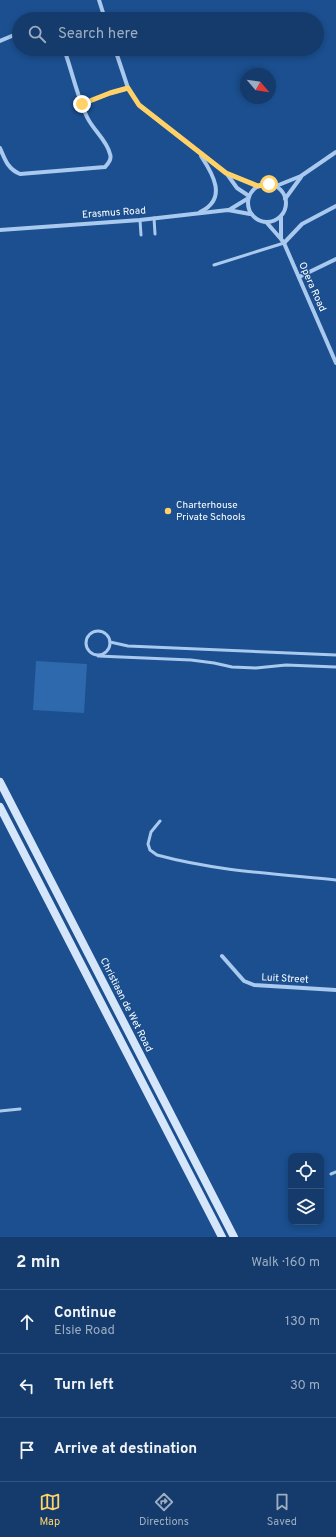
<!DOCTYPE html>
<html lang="en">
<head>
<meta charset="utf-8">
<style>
  :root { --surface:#143b6b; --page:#1d4271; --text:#f1f3f6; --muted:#9dadc1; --line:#33557e; --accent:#ffd166 }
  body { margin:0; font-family:Overpass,sans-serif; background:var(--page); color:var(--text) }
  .controls { position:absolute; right:12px; bottom:12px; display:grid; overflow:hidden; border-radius:8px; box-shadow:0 2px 6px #0003 }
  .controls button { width:36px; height:36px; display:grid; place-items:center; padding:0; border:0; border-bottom:1px solid var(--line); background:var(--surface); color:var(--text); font:20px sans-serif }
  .compass { position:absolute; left:240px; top:68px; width:36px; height:36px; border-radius:50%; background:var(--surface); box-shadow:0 2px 6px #0003; rotate:119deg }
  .stop { position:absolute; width:12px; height:12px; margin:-9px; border:3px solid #ffd166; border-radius:50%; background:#fff }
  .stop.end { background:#ffd166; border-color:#fff; box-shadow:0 1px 4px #0008 }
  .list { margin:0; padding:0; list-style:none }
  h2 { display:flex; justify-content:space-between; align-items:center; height:52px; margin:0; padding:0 16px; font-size:17px }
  h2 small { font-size:13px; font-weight:400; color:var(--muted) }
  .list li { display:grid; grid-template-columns:26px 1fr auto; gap:12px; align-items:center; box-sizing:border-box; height:64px; padding:0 16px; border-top:1px solid var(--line) }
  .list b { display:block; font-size:15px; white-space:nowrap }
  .list p { margin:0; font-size:13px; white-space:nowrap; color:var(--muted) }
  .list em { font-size:13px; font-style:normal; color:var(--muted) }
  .icon { flex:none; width:22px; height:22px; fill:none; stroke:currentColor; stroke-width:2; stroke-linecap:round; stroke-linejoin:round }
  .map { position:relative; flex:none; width:336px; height:1237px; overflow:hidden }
  .search { position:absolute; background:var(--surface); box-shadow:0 2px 6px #0003; left:12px; right:12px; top:12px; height:44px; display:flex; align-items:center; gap:10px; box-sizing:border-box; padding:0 14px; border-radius:22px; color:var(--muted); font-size:15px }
  .sheet { height:244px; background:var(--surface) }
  nav { display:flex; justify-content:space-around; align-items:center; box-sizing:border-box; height:56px; border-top:1px solid var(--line); background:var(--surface); font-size:11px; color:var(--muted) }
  nav a { display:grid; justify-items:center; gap:2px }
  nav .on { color:var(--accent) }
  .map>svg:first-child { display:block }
</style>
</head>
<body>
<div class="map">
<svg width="336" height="1237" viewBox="0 0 336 1237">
  <rect width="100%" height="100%" fill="#1b4f8f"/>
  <polygon fill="#2e69ad" points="36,661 87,664 84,713 33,710"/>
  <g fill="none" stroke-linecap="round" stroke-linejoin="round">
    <g stroke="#a9c9ee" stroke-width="3">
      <polyline points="154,218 155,234"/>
      <polyline points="140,220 141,235"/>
      <polyline points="214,265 284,243"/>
      <circle cx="98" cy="643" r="12"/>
      <polyline points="110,642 128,646 336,655"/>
      <polyline points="98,656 191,660 214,663 232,667 256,668 286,665 336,667"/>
      <path d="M160,821l-9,11 -3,12 2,6 7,5c59,16 119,19 179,25"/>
      <polyline points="0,1111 20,1109"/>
      <polyline points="331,1174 336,1172"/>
    </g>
    <g stroke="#a9c9ee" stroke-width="4">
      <polyline points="99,0 105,19"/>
      <polyline points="0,41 19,33"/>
      <polyline points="115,49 128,88 139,105 226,173 258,186"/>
      <polyline points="82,104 110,93 128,88"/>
      <path d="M0,148c5,12 8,21 20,26l85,-7c3,-3 7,-8 5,-13 -3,-14 -17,-24 -23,-37 -10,-21 -15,-46 -23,-68"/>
      <polyline points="227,174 237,188 249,196"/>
      <circle cx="267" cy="203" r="19"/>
      <polyline points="276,186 301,176 336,152"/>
      <polyline points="285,199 301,177"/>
      <polyline points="229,210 247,199"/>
      <path d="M200,212c28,-13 13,-38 1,-56"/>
      <polyline points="281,217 281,238"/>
      <polyline points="267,223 281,239 284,243 336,363"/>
      <polyline points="0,230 140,220 228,210 250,214"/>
      <polyline points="284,243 302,224 336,206"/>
      <polyline points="299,277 336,259"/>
      <polyline points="222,956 244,981 254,985 336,990"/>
    </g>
    <g stroke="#d6e6fa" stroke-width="8">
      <polyline points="0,782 234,1237"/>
      <polyline points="0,807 222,1237"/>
    </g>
  </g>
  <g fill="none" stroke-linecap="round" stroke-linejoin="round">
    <polyline stroke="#ffd166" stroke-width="5" points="82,104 110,93 128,88 139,105 226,173 258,186 269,184"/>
  </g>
  <circle fill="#ffd166" stroke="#1b4f8f" stroke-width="1.5" cx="168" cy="511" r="4"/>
  <g text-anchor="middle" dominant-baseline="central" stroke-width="3" stroke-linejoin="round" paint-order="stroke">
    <g font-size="10" fill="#fff" stroke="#1b4f8f">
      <text transform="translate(114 213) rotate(-4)">Erasmus Road</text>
      <text transform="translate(312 287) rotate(66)">Opera Road</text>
      <text transform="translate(285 979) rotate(3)">Luit Street</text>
      <text transform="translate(126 1005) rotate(63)">Christiaan de Wet Road</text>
    </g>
    <g font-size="10" fill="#fff" stroke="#1b4f8f" text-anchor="start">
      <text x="176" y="505">Charterhouse<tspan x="176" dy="12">Private Schools</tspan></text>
    </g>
  </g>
</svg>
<div class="controls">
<button><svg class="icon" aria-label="locate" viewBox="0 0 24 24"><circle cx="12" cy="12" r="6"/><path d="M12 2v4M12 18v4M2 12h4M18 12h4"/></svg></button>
<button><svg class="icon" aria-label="layers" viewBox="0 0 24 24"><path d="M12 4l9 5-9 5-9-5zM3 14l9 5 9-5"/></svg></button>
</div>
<svg class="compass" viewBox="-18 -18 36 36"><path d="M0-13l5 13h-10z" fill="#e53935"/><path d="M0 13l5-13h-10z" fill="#9dadc1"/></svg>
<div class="stop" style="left:269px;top:184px"></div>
<div class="stop end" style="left:82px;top:104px"></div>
<div class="search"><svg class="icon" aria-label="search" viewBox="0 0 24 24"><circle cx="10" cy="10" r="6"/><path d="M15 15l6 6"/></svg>Search here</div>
</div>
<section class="sheet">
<h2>2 min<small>Walk · 160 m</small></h2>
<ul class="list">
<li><svg class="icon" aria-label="ahead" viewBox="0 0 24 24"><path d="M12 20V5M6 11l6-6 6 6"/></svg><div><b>Continue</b><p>Elsie Road</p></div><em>130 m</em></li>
<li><svg class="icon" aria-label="left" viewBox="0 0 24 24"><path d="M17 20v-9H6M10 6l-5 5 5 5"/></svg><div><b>Turn left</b></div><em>30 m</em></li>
<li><svg class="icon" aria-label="arrive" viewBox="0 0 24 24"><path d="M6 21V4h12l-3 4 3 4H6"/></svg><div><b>Arrive at destination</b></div></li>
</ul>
</section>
<nav>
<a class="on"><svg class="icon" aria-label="map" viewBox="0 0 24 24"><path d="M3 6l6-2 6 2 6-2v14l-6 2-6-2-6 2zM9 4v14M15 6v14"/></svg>Map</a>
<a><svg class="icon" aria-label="directions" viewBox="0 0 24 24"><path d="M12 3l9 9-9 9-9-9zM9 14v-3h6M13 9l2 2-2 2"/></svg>Directions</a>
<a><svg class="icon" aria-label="saved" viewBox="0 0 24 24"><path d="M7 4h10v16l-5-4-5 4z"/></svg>Saved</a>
</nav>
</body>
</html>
